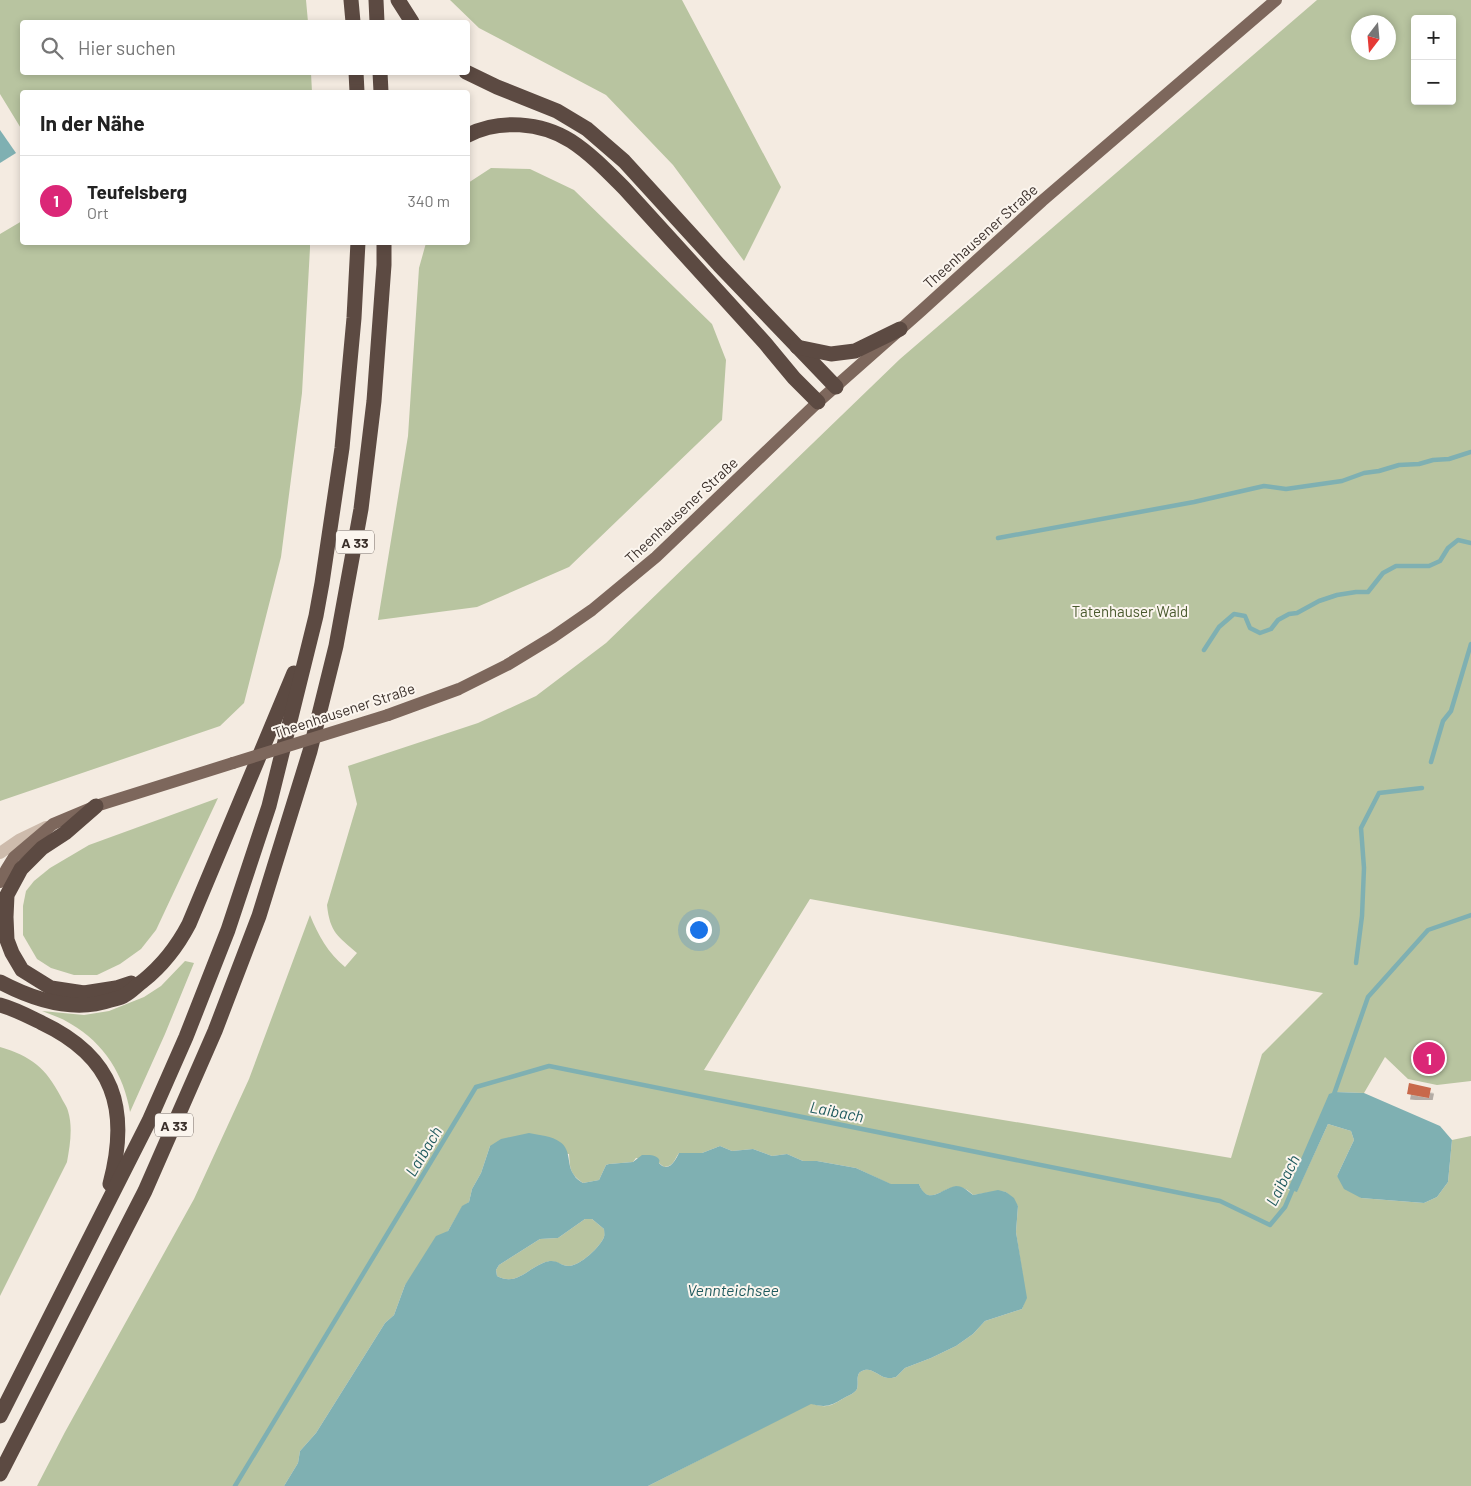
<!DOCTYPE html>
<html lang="de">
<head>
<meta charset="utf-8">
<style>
  :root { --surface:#fff; --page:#f2f2f2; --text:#222; --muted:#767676; --line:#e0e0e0; --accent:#db2777 }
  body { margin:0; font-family:Barlow,sans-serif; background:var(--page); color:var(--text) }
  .controls { position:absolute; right:15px; top:15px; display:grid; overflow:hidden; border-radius:5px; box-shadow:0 2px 8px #0003 }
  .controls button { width:45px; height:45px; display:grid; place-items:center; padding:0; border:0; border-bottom:1px solid var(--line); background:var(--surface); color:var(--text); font:25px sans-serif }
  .compass { position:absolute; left:1351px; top:15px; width:45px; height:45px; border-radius:50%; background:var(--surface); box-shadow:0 2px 8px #0003; rotate:196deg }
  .you { position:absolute; left:698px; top:929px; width:18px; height:18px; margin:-12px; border:4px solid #fff; border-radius:50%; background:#1a73e8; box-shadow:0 0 0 8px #1a73e833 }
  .badge { display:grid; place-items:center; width:32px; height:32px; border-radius:50%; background:var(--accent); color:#fff; font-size:16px; font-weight:700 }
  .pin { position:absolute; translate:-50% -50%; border:2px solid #fff; box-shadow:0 1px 5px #0006 }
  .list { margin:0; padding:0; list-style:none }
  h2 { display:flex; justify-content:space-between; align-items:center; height:65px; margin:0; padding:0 20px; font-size:21px }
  h2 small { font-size:16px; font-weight:400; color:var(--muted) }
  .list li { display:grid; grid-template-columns:32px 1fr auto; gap:15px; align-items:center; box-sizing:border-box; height:90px; padding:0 20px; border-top:1px solid var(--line) }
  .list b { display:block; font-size:19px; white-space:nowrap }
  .list p { margin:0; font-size:16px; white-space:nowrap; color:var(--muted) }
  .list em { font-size:16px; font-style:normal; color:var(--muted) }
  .icon { flex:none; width:28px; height:28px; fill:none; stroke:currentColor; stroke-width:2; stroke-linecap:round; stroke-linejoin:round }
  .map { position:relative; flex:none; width:1471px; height:1486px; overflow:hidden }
  .search { position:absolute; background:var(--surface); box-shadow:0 2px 8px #0003; left:20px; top:20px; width:450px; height:55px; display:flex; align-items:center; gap:12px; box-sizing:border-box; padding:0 18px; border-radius:5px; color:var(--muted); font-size:19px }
  .panel { position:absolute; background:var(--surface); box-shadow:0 2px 8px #0003; left:20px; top:90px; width:450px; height:155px; border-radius:5px }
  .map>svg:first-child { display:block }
</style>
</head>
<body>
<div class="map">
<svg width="1471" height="1486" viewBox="0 0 1471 1486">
  <defs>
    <filter id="shadow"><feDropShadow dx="3" dy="5.5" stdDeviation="0" flood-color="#0004"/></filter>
  </defs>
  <rect width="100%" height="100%" fill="#f4ebe1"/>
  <g fill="#b8c4a0" fill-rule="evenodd">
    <polygon points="0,0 306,0 308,22 22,22 22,72 311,73 312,92 22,92 22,130 0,94"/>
    <polygon points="450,0 682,0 781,187 744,261 673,165 606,95 479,28"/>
    <path d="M1317,0h154v1081l-34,4 -29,-6 -23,-22 -21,36 -29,-1 -47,98 9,1 31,-67 23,7 3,9 -17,36 24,22 63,5 13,-6 11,-15 4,-42 19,-4v350h-823l163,-83c15,6 20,3 33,-5 5,-3 10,-4 13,-9 2,-6 -2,-15 5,-18 10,-5 16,6 26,7 2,0 5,0 8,-1l9,-9 26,-10 25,-12 17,-12 12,-13 37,-12 4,-11 -10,-66 2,-26 -12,-14 -8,-1 -25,4c-5,-5 -11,-9 -19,-8 -14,3 -27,19 -35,-3h-29l-34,-16 -39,-7h-14l-16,-7 -15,2 -19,-7 -21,2 -12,-5 -18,7h-23c-5,7 -5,13 -15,14l-5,-4 -23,-5 -3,4 -24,2 -3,1 -7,15 -16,3c-13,-9 -13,-14 -14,-29l-79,-8 -9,27 -9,16 -3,13 -7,5 -14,24 -43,54 -11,30 -9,8 -69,110 -16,18 -2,12 -14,23h-247l28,-54 129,-233 55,-120 61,-164c8,20 18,38 35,52l12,-14c-19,-17 -27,-20 -30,-48l30,-101 -9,-38 130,-43 58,-27 70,-53 294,-284zM1415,19h37v82h-37zM1358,22h30v30h-30zM810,899l513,94 -61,61 -31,104 -527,-88z"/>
    <polygon points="491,168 530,169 574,190 712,324 726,360 722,420 569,567 477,607 378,620 408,436 419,268 426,243 468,242 468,183"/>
    <polygon points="22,221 22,242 310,242 310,248 302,393 281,557 244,703 220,726 0,801 0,234"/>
    <polygon points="218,798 156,930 141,949 120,964 97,975 74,975 51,968 37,959 23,935 23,906 26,891 34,881 50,868 89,845"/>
    <path d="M185,961l9,2 -29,71 -35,78c-6,-37 -26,-69 -59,-88 -9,-6 -19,-9 -29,-13l42,4 25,-4 35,-14 17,-11z"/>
    <path d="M0,1047c31,9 46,21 61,50 2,5 6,9 7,14 5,16 2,35 -1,51l-67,134z"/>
    <path d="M585,1219h7l12,10c1,3 1,5 0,8 -3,9 -24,29 -35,29 -10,0 -13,-8 -26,-3 -17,7 -27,23 -46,13l-1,-6 3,-5 41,-26 18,-1z"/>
  </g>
  <g fill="#7fb0b2" fill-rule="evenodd">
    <polygon points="0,130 16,153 0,163"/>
    <polygon points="1335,1092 1364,1093 1440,1126 1452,1140 1448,1182 1437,1197 1424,1203 1361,1198 1344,1189 1337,1176 1354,1140 1351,1131 1328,1124 1297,1192 1288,1189 1329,1094"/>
    <path d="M529,1133c10,2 23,3 31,9 12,8 6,23 14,33 2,4 6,6 9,8l16,-3 7,-15 3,-1 24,-2 9,-7c4,0 12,-1 16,3 4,5 -2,3 3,7 9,7 15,-6 18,-12h23l18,-7 12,5 21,-2 19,7 15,-2 16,7h14l39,7 35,16h28c9,23 23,4 37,2 7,0 12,5 17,9l25,-5 8,2 8,6 4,8 -2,26 11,66 -5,11 -37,12 -12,13 -17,12 -25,12 -26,10 -9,9c-3,1 -6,1 -8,1 -10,-1 -16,-12 -26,-7 -7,3 -3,12 -5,18 -3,5 -8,6 -13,9 -13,8 -18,10 -33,6l-163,82h-364l14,-23 2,-12 16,-18 69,-110 9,-8 11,-30 31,-49 12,-5 14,-25 7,-4 3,-13 9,-16 9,-27 11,-7zM585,1219h7l12,10c0,2 1,5 0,8 -3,9 -24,29 -35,29 -10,0 -12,-9 -26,-3 -17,7 -27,23 -46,13l-1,-6 3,-5 41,-26 18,-1z"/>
  </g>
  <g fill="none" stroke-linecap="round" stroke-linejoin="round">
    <g stroke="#7fb0b2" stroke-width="4.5">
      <polyline points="998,538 1194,502 1264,486 1286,489 1342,481 1364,473 1379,471 1399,465 1419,464 1433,460 1449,459 1471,452"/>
      <polyline points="1204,650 1219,627 1234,614 1245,616 1250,628 1260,633 1271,629 1278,620 1289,614 1297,613 1319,601 1337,595 1356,592 1368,592 1383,573 1396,566 1429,566 1440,561 1448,548 1458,540 1471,543"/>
      <polyline points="1431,762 1443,721 1451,711 1471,644"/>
      <polyline points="1356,963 1362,916 1364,868 1361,828 1379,793 1422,788"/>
      <polyline points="1333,1097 1368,997 1428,930 1471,915"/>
      <polyline points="235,1486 476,1087 549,1066 1220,1201 1270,1225 1285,1207 1294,1186"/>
    </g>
  </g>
  <polygon fill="#c8694b" filter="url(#shadow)" points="1409,1083 1431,1088 1429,1098 1407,1094"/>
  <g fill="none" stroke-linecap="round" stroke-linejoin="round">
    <polyline stroke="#cdbbac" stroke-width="12" points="0,853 19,840 46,827"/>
    <g stroke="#7d675c" stroke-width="12">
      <polyline points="388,715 459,689 507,665 553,637 592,610 656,557 818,402 921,311 1042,201 1276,0"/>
      <polyline points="0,882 6,870 14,857 53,824 96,806 233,763"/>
    </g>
    <g stroke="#5c4a42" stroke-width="15">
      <polyline points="351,0 353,22"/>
      <polyline points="376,0 377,22"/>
      <polyline points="398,0 412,22"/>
      <polyline points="356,72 357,92"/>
      <polyline points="380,72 381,92"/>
      <polyline points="466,72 497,87 557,111 587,129 624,161 719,265 836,387"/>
      <path d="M468,135c31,-16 73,-13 103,6 20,13 37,31 54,48l140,154 29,35 24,24"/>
      <polyline points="797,347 831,354 855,351 900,329"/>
      <polyline points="96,806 65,833 42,848 21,869 7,895 6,917 7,940 12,953 22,970 51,988 84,993 116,988 131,983"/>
      <path d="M0,982c34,18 73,31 111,18 4,-1 10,-2 14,-5 7,-4 12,-10 18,-14 20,-16 34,-34 46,-57l105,-251"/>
      <path d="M0,1005c15,4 28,11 42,18 72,34 88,86 68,161"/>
      <polyline points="0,1416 149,1121 186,1037 228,930 269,806 316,616 322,583 342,448 354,318 358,242"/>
      <polyline points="0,1474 145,1191 215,1031 259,916 310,751 336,646 361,509 374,401 384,265 384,242"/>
    </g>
    <polyline stroke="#7d675c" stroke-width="12" points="233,763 388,715"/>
  </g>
  <g text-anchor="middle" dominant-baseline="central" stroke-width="4" stroke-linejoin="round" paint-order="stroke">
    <g fill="#fbf5ee" stroke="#756b66" stroke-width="1">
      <rect x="336" y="530.5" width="38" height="23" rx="4"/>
      <rect x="155" y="1113.5" width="38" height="23" rx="4"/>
    </g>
    <g font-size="14" font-weight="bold" fill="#3b302b">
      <text x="355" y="542">A 33</text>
      <text x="174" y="1125">A 33</text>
    </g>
    <g font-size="15" fill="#3b302b" stroke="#fbf5ee">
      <text transform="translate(980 236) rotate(-42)">Theenhausener Straße</text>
      <text transform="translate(681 510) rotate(-43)">Theenhausener Straße</text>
      <text transform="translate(344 710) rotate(-18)">Theenhausener Straße</text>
    </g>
    <g font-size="15" fill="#4a5a2e" stroke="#fbf5ee">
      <text x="1130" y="611">Tatenhauser Wald</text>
    </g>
    <g font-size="16" font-style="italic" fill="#1f5a5e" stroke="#fbf5ee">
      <text transform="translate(837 1111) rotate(11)">Laibach</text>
      <text transform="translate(423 1151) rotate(-59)">Laibach</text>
      <text transform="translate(1282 1180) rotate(-63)">Laibach</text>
      <text x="733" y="1289">Vennteichsee</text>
    </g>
  </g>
</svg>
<div class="controls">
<button>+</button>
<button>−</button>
</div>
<svg class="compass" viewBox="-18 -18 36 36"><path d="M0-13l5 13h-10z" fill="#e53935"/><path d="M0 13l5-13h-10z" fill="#767676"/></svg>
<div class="you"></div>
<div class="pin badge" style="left:1429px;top:1058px">1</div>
<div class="search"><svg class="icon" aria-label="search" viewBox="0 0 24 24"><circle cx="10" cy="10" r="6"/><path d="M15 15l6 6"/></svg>Hier suchen</div>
<section class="panel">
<h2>In der Nähe<small></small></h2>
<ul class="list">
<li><span class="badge">1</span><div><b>Teufelsberg</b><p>Ort</p></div><em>340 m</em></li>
</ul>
</section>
</div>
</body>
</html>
